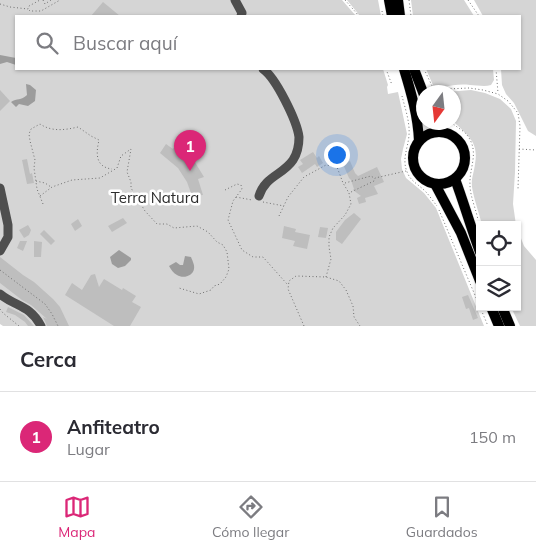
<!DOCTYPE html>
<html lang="es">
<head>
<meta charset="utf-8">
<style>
  :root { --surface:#fff; --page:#f2f2f3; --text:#2b2b33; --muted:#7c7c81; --line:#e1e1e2; --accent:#db2777 }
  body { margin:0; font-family:Mulish,sans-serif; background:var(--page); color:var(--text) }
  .controls { position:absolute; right:15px; bottom:15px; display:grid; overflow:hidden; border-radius:0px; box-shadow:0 1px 4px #0004 }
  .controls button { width:45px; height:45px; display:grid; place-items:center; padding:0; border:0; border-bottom:1px solid var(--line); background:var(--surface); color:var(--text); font:25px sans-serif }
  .compass { position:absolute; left:416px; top:85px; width:45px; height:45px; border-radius:50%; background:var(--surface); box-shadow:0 1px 4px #0004; rotate:195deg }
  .you { position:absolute; left:336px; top:154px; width:18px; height:18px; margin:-12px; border:4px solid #fff; border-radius:50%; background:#1a73e8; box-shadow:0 0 0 8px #1a73e833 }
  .badge { display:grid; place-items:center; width:32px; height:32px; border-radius:50%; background:var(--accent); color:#fff; font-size:16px; font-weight:700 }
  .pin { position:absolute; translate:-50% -41px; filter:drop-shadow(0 1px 2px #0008) }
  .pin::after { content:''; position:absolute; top:26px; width:18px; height:15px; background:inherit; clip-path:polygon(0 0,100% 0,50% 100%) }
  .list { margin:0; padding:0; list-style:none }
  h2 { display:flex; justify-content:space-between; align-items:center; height:65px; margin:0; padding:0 20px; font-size:21px }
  h2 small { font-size:16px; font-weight:400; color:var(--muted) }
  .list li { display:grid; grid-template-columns:32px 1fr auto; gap:15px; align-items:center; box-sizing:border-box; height:90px; padding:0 20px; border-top:1px solid var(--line) }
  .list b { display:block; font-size:19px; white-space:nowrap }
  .list p { margin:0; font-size:16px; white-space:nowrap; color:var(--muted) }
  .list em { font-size:16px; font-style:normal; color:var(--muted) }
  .icon { flex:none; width:28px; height:28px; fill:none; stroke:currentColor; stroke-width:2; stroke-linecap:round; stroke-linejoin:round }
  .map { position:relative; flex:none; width:536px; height:326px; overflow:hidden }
  .search { position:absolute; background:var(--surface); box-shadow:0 1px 4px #0004; left:15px; right:15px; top:15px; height:55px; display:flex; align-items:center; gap:12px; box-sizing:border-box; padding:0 18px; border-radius:0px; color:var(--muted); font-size:19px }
  .sheet { height:155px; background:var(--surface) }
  nav { display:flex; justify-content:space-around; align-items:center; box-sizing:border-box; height:70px; border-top:1px solid var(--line); background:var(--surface); font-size:14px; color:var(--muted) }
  nav a { display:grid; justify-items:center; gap:2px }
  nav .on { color:var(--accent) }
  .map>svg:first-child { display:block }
</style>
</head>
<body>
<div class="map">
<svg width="536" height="326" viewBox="0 0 536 326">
  <rect width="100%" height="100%" fill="#fff"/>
  <g fill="#d5d5d5">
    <polygon points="0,0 342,0 356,16 16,16 16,69 383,69 388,85 387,87 388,94 398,92 407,134 403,149 401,159 402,169 406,178 424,193 436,208 484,326 3,326 0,324"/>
    <polygon points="347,0 378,0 381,16 360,16"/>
    <polygon points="411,0 464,0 474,16 413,16"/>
    <polygon points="474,0 536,0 536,136 528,131 514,103 506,94 502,85 501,69 520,69 520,16 483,16"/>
    <path d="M426,69h67l1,11 -3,5c-7,2 -14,0 -21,0 -9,-1 -18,0 -26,2l2,5 25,-2 14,3 15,6 11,10 5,12 -1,51 -2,32 3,21h-34c-3,-13 -8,-25 -10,-38 -1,-9 2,-14 3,-23 4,-22 -7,-28 -21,-42v-30h-18z"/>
    <polygon points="423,104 424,122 432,123 435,129 426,131 423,133 418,106"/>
    <polygon points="517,228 524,246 536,260 536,326 520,326 511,307 517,307"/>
  </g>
  <g fill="#9c9c9c">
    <polygon points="0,55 16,58 16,65 7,62 0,64"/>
    <path d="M26,84l4,1 6,5 -1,11 -7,5 -9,-2 -3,3 -5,-5c6,-4 10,-1 16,-7z"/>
    <polygon points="119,250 131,258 131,260 125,266 118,268 112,264 110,257"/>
    <path d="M185,256l6,1c1,3 4,8 3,12 -1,7 -11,10 -17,6 -4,-2 -6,-6 -8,-9l7,-4 4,3h3z"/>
  </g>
  <g fill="#bebebe">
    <polygon points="103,2 120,16 91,16"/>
    <polygon points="0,90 10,101 0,111"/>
    <polygon points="166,144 173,149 176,145 184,151 185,150 193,159 204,177 198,179 203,195 192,196 187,182 178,168 160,153"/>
    <polygon points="313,152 317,158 319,156 323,163 317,167 315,164 302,173 298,167 303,164 300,160"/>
    <polygon points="326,152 338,154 337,160 325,158"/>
    <polygon points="27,159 30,174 32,173 34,183 27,184 22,160"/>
    <polygon points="350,161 355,173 358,176 377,167 384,182 374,186 378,194 365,198 366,202 359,204 357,198 361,196 353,190 354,189 351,180 349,178 343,164"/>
    <polygon points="354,213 361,219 342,244 336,240 336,232 345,220"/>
    <polygon points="123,218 127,223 112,232 108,226"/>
    <polygon points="78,219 82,226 75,231 71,224"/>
    <polygon points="28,225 31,230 29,235 24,238 19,230"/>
    <polygon points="284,226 296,229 295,232 310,235 307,249 293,246 295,241 282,238"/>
    <polygon points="320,227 328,228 326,238 318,237"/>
    <polygon points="44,230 55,241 51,245 40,234"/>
    <polygon points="20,241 27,241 23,251 17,248"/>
    <polygon points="34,241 42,242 41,257 34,257"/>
    <polygon points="0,257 23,275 34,282 53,299 60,307 69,326 47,326 43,317 47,319 31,305 22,300 0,283"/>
    <polygon points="95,274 99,287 104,279 122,290 123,288 136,296 132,302 141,307 130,326 114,326 65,295 72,283 82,290 91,275"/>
    <polygon points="468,295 478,318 473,320 469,308 466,309 462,297"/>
    <polygon points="8,307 24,315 34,326 28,326 25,322 15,315 6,312"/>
  </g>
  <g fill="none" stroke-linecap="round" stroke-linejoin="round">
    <g stroke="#dbdbdb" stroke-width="11">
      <g id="major">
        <polyline points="389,0 392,16"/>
        <polyline points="398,0 400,16"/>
        <path d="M404,69c7,23 14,47 15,72"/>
        <polyline points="414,69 424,95"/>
        <circle cx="439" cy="158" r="26"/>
        <path d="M455,179c9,24 16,49 25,73"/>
        <polyline points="435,184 461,233 480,281"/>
        <polyline points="491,307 499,326"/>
        <polyline points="502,307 510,326"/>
      </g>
    </g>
    <g stroke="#707070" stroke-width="1" stroke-dasharray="1 2.5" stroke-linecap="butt">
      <polyline points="43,0 45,4 51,0"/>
      <polyline points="345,0 359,16"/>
      <polyline points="409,0 411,16"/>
      <polyline points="468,0 479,16"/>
      <polyline points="0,4 10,7 28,9 29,6 40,0"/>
      <polyline points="29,10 30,11 41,11 60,0"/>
      <polyline points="382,11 383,16"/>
      <polyline points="386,69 392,85"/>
      <polyline points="424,69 435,92"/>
      <polyline points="496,69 498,93"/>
      <polyline points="447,89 469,88 483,90 498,94 508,101 518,113 520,126 518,189"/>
      <path d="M402,96c3,12 8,26 7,39 -1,14 -8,25 -1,39 3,7 11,11 17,17 4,4 8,10 12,15"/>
      <path d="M451,122c5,5 12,8 16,13 13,17 2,32 3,50 0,11 6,24 8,35"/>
      <polyline points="519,149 536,150"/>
      <polyline points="36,181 45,183 51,187"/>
      <polyline points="345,183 371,176 374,178"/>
      <polyline points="225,190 237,184 241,185 242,189 233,201 228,220 242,250 253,257 263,257 287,284"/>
      <polyline points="40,196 52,187 72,180 100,178 117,168 121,156 131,149 127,172 131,182 131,188 145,211 157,224 167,224 174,228 197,226 208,232 217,242 223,245 227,252 229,269 226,277 220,284 214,286 211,290 199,294 179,288"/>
      <polyline points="236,197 252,200"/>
      <polyline points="263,202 284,206"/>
      <path d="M43,204l-6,-15 -3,-21 1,-8 -5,-19 -1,-7 2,-5 9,-5c12,8 25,6 38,3l13,9 8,4c-3,13 -4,27 13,29"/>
      <polyline points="439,210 488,326"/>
      <polyline points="279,216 288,197 304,177 326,165 337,167 343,183 349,193"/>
      <polyline points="0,270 45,304 52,314 58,326"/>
      <polyline points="326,277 331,259 329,247 329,237 333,228 345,215 351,204 349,193 374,181 375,178 406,171"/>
      <polyline points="0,309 3,313 19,326"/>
      <polyline points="304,326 288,289 289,281 296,276 326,277 339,281 346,290 353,306 354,317 360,326"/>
    </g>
    <g stroke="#4e4e4e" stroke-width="9">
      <polyline points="235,0 242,13 241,16"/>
      <polyline points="0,188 8,225 8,237 0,251"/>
      <path d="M259,196c6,-20 24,-21 34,-36 4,-6 6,-16 6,-23 -2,-16 -23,-59 -36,-68"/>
      <path d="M0,294c16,13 30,11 41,32"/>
    </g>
    <use href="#major" stroke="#000" stroke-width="10"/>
  </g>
  <g text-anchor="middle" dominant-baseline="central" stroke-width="5" stroke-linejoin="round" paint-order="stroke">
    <g font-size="15" fill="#2c2c2c" stroke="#fff">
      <text x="155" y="197">Terra Natura</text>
    </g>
  </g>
</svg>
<div class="controls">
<button><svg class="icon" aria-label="locate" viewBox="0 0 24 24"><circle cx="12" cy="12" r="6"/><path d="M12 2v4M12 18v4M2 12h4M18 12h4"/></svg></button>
<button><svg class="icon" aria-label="layers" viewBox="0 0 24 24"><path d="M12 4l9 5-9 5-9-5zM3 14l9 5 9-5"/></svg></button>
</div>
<svg class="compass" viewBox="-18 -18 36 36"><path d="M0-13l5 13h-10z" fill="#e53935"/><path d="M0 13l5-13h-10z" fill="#7c7c81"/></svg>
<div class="you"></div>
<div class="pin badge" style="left:190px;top:171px">1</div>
<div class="search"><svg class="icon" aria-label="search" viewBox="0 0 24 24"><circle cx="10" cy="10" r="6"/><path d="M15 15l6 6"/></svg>Buscar aquí</div>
</div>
<section class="sheet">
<h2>Cerca<small></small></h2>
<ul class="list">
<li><span class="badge">1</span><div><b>Anfiteatro</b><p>Lugar</p></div><em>150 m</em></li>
</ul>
</section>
<nav>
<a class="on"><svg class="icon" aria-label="map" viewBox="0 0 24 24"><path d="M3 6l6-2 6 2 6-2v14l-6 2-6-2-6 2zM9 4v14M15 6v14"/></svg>Mapa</a>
<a><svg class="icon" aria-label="directions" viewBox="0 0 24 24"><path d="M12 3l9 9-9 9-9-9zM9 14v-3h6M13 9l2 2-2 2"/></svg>Cómo llegar</a>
<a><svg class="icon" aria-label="saved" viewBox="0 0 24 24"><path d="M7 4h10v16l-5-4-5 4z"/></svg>Guardados</a>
</nav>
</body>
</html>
